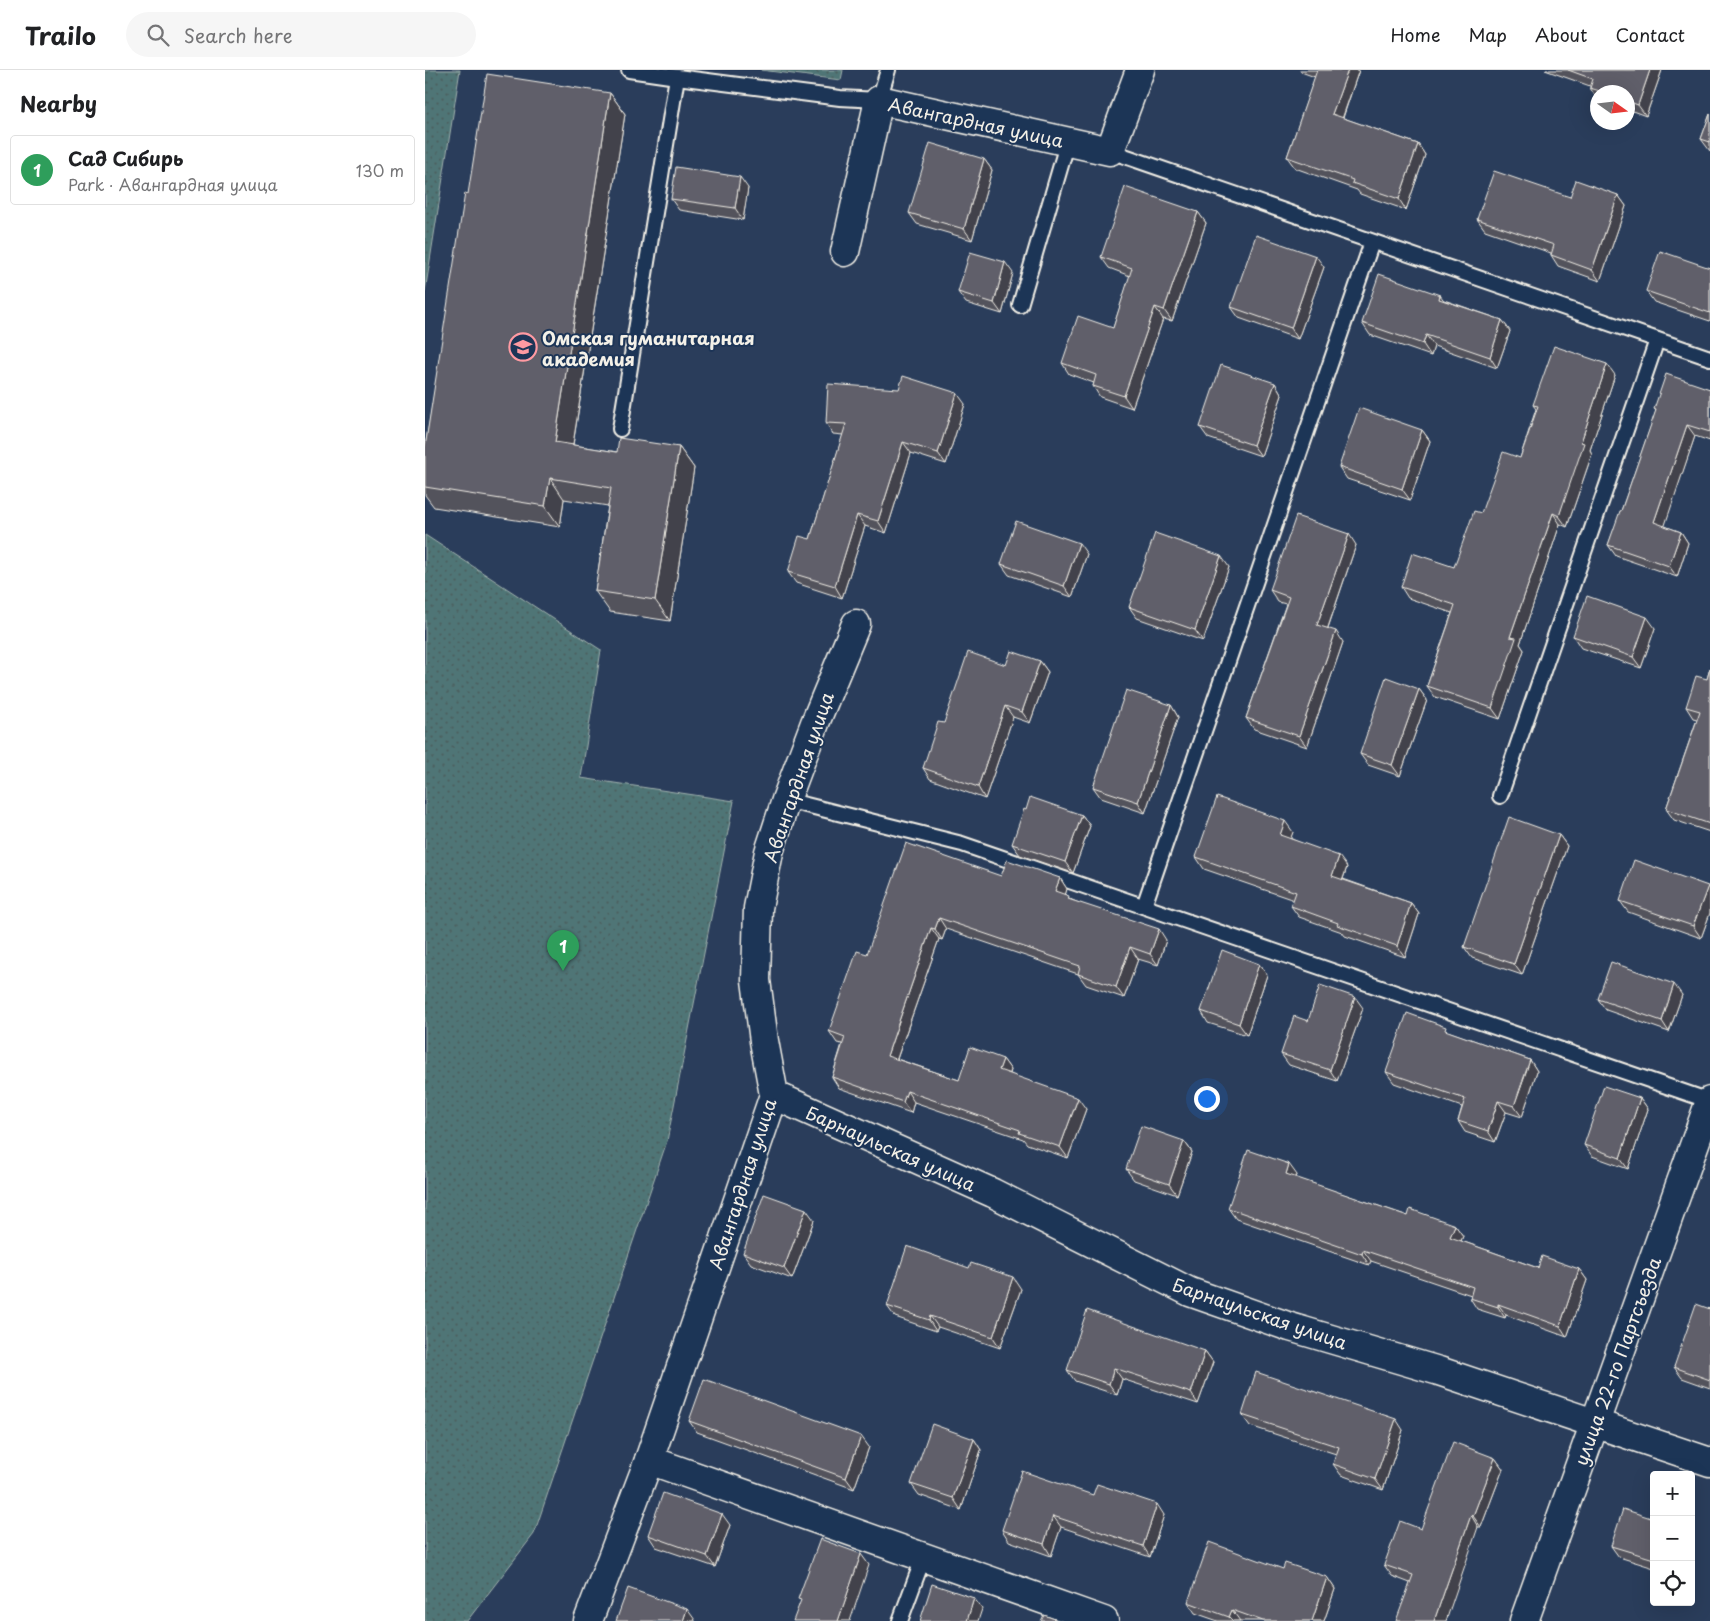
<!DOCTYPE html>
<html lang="en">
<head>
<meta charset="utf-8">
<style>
  :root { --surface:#fff; --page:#f6f6f6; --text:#202124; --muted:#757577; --line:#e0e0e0; --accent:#84575d }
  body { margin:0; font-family:"Playpen Sans",sans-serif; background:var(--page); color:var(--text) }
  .controls { position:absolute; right:15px; bottom:15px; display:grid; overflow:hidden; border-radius:5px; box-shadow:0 5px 20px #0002 }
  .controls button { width:45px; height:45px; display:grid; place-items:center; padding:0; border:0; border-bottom:1px solid var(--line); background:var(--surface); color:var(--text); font:25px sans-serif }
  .compass { position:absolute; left:1165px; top:15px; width:45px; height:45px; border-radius:50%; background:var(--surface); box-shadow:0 5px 20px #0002; rotate:104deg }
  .you { position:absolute; left:781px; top:1028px; width:18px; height:18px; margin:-12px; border:4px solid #fff; border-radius:50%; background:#1a73e8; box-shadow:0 0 0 8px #1a73e833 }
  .badge { display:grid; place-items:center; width:32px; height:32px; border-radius:50%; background:var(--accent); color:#fff; font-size:16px; font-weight:700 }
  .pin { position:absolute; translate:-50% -41px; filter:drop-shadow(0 1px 2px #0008) }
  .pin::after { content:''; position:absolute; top:26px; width:18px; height:15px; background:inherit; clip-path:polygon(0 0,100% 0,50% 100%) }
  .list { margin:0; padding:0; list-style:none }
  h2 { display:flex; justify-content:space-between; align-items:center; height:65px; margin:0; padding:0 20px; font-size:21px }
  h2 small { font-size:16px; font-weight:400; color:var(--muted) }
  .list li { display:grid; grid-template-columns:32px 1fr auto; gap:15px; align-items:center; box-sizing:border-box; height:70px; margin:0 10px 10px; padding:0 10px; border:1px solid var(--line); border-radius:5px }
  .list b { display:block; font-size:19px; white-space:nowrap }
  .list p { margin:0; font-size:16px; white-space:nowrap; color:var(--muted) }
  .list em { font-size:16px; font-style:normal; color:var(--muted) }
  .icon { flex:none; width:28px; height:28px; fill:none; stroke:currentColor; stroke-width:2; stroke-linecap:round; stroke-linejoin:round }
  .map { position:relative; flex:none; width:1285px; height:1551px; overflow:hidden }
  header { display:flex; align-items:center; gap:30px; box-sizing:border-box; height:70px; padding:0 25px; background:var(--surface); border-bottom:1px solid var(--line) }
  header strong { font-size:24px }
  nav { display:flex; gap:28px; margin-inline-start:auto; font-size:18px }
  .search { width:350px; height:45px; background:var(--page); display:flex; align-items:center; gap:12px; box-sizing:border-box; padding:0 18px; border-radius:28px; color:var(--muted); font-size:19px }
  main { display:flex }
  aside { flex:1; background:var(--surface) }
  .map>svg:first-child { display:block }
</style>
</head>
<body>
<header>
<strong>Trailo</strong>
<div class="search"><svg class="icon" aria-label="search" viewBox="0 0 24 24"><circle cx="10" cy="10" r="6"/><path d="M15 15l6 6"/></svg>Search here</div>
<nav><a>Home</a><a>Map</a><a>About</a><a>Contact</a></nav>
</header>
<main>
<aside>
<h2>Nearby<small></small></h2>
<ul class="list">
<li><span class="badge" style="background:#2e9e5b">1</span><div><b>Сад Сибирь</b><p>Park · Авангардная улица</p></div><em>130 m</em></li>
</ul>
</aside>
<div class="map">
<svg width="1285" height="1551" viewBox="0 0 1285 1551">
  <defs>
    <pattern id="park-dots" width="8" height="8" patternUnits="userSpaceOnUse" patternTransform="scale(1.25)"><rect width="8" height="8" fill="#507576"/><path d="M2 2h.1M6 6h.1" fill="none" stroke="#4c5e5e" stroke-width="1.8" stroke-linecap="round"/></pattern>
  </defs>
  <rect width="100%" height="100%" fill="#2a3d5b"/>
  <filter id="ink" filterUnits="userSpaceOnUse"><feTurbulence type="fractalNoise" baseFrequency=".02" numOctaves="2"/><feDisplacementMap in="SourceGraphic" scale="10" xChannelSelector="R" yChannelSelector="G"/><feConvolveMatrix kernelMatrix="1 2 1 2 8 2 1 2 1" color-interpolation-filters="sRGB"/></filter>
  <g filter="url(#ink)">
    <g fill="url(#park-dots)" stroke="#a2b3af">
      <polygon points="0,0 35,0 0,222"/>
      <polygon points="336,0 418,0 416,10"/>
      <polygon points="0,465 176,580 156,708 309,731 242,1071 109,1464 42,1551 0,1551"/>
    </g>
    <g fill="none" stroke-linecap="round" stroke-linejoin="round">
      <g stroke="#f4f1e8" stroke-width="18">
        <g id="service">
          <polyline points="252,7 415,28 454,30 463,0"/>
          <polyline points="685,81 1285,288"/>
          <polyline points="595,235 643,71"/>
          <polyline points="195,359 252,7 204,0"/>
          <polyline points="1075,726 1232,270"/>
          <polyline points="361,730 537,774 1285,1031"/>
          <polyline points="719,836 947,172"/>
          <polyline points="475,1551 499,1486"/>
        </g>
      </g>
      <g stroke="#f4f1e8" stroke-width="31">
        <g id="minor">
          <polyline points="420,182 454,30 685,81 715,0"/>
          <polyline points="349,1025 568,1123 765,1222 865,1257 1014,1301 1285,1392"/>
          <polyline points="224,1390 679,1551"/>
          <polyline points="163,1551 224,1390 349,1025 339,971 331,910 333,838 344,782 361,730 390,653 431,554"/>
        </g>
      </g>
      <g stroke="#f4f1e8" stroke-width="31">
        <polyline id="secondary" points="1099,1551 1285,1031"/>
      </g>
      <use href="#service" stroke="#1d3557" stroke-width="14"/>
      <use href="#minor" stroke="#1d3557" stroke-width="28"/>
      <use href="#secondary" stroke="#1d3557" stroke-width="28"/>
    </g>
    <g fill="#53525c" stroke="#f4f1e8">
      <polygon points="875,0 934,0 918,48 993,74 1000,85 981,140 935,124 932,120 870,98 862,87 890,7 876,2"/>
      <polygon points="1120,0 1237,0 1221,46 1202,39 1202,22 1172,22 1172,29 1165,18 1165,16"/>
      <polygon points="185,23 200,44 148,375 192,382 254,377 269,398 245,551 185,542 170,521 183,436 139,429 135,457 9,437 0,425 0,377 43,124"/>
      <polygon points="1285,44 1285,81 1276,69"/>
      <polygon points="559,89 567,100 547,170 492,154 484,143"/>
      <polygon points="323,118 318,150 254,140 246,129"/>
      <polygon points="1193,125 1201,136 1175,211 1133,196 1126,185 1126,183 1060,160 1052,149 1145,127"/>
      <polygon points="773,142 781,153 747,251 738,249 707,338 675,327 668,316 669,313 644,304 637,293 688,258 705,206 684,198 676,187"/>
      <polygon points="899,197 873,269 814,248 806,237"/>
      <polygon points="1285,198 1285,251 1229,232 1221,221"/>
      <polygon points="588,203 577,244 541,233 533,222"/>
      <polygon points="1019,230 1077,250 1085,261 1072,298 1009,276 1006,286 945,265 937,253"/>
      <polygon points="1190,305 1165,380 1167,384 1142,457 1135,454 1095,574 1099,580 1075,649 1010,627 1002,616 1027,543 983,528 976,517 1029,497 1056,443 1095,388 1111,339 1108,335"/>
      <polygon points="850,313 857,325 836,386 783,368 775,357"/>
      <polygon points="1285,319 1285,371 1270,366 1239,456 1256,462 1263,473 1252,507 1191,486 1183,475 1196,441 1231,341 1229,339"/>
      <polygon points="540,334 521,394 486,383 461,463 440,456 417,528 371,513 363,502 385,469 418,365 408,364 401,353"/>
      <polygon points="997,360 1005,371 985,430 922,409 914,397"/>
      <polygon points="931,475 903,558 918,572 882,677 829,659 821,648 861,534 853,532 845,520"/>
      <polygon points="662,484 647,527 584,505 576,494"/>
      <polygon points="804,497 778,571 712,548 704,537"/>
      <polygon points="1230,558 1216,598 1156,578 1148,566"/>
      <polygon points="615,591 623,602 605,653 588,647 560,729 505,709 498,698 519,653 581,595"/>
      <polygon points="1285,598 1285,762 1249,750 1241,739 1272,649 1268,648 1261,637 1282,609"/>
      <polygon points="994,619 1002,630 975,706 943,695 935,684"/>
      <polygon points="746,635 753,647 720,743 676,728 668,717"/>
      <polygon points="657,745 665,756 648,803 595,785 587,774"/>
      <polygon points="868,762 865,768 922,797 918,809 986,833 994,844 980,887 920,866 917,862 874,847 866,836 869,830 779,799 771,787"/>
      <polygon points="1134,765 1142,776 1097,905 1047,888 1039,877"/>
      <polygon points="576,806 635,808 642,819 640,825 647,830 741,870 733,895 713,889 699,928 661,915 653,904 521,859 517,870 514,869 472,989 534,1010 578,989 586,1000 585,1004 661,1039 643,1088 602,1074 598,1069 489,1032 486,1043 414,1018 407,1007 417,974 412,973 404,961 442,884"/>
      <polygon points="1285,819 1285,843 1276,868 1203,842 1195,831"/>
      <polygon points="834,894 842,905 822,965 783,953 776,941"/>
      <polygon points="1257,925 1244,962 1181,940 1173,929"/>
      <polygon points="938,938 912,1011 864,995 856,984 883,951"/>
      <polygon points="1025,962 1105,990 1112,1001 1097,1047 1081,1042 1070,1072 1040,1062 1033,1051 1037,1037 969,1013 961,1002"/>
      <polygon points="1215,1028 1223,1039 1203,1099 1167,1086 1159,1075"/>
      <polygon points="759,1071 767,1082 752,1125 709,1110 701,1099"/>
      <polygon points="872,1105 871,1108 983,1146 1030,1155 1038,1166 1036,1171 1113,1198 1154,1199 1162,1210 1142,1267 1081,1245 1080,1248 1052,1239 1045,1228 1046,1225 946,1191 944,1195 811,1149 803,1138"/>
      <polygon points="389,1150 367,1209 326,1194 318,1183"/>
      <polygon points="596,1219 575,1278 513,1257 511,1261 470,1247 462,1236"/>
      <polygon points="1285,1239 1285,1318 1257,1308 1249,1297"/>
      <polygon points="780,1281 788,1292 773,1334 697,1309 692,1325 650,1311 642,1300"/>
      <polygon points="817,1345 978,1360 958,1420 916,1405 908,1394 911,1384 825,1356"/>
      <polygon points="264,1351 444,1377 429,1419 272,1362"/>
      <polygon points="549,1369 556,1380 536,1440 494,1425 486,1414"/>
      <polygon points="1070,1388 1078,1399 1056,1457 1053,1457 985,1513 967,1506 959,1495"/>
      <polygon points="668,1425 739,1445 725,1487 636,1457 626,1486 584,1471 577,1460"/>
      <polygon points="1229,1449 1229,1498 1194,1487 1186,1476"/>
      <polygon points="305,1455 290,1497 231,1477 223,1465"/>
      <polygon points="858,1499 902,1507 910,1519 899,1551 793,1551 770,1543 763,1532"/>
    </g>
    <g fill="#43424b" stroke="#f4f1e8">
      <polygon points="923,0 934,0 915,55 907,44"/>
      <polygon points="1225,0 1237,0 1221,46 1213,35"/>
      <polygon points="185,23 200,44 145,393 130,372"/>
      <polygon points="993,74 1000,85 981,140 974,129"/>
      <polygon points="559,89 567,100 547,170 539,159"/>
      <polygon points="315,107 323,118 318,150 310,138"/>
      <polygon points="1193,125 1201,136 1175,211 1167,200"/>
      <polygon points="773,142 781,153 747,251 739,240"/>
      <polygon points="891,186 899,197 873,269 866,258"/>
      <polygon points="580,192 588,203 577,244 569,233"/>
      <polygon points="1015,225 1023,236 1014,229"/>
      <polygon points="730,237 738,249 707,338 699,326"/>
      <polygon points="1077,250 1085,261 1072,298 1065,287"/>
      <polygon points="1001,265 1009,276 1006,286 998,274"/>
      <polygon points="1182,294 1190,305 1165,380 1167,384 1142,457 1134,446 1156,372"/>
      <polygon points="850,313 857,325 836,386 828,375"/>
      <polygon points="532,323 540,334 521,394 513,383"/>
      <polygon points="1262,355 1270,366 1237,464 1229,452"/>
      <polygon points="997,360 1005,371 985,430 977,419"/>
      <polygon points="478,372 486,383 461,463 453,451"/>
      <polygon points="254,377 269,398 245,551 230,530"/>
      <polygon points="125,408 139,429 135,457 120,436"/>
      <polygon points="1128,443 1135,454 1095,574 1099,580 1075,649 1067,638 1085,567"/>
      <polygon points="432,445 440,456 417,528 410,516"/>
      <polygon points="1256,462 1263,473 1252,507 1244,496"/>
      <polygon points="924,464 931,475 900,566 892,555"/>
      <polygon points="654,473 662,484 647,527 639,516"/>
      <polygon points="796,486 804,497 778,571 770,560"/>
      <polygon points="1222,547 1230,558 1216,598 1208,587"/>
      <polygon points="911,561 918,572 882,677 874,666"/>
      <polygon points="615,591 623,602 605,653 597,642"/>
      <polygon points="994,619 1002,630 975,706 967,695"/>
      <polygon points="746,635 753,647 720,743 713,732"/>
      <polygon points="580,636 588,647 560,729 553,717"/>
      <polygon points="657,745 665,756 648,803 640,792"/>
      <polygon points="860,751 868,762 863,776 855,765"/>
      <polygon points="1134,765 1142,776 1097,905 1089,894"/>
      <polygon points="914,786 922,797 915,817 907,806"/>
      <polygon points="635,808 642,819 638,832 630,821"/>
      <polygon points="1283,816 1285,819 1285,843 1276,868 1268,856"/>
      <polygon points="986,833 994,844 980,887 972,876"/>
      <polygon points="514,848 521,859 517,870 510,859"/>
      <polygon points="506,858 514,869 469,997 462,986"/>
      <polygon points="734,859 741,870 733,895 725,884"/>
      <polygon points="705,877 713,889 699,928 691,917"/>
      <polygon points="834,894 842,905 822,965 814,954"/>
      <polygon points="1249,914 1257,925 1244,962 1237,951"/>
      <polygon points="930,927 938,938 912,1011 905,1000"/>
      <polygon points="578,989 586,1000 582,1011 574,1000"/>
      <polygon points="1105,990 1112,1001 1097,1047 1089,1036"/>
      <polygon points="482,1021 489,1032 486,1043 478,1032"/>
      <polygon points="653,1028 661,1039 643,1088 635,1077"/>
      <polygon points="1215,1028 1223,1039 1203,1099 1195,1088"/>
      <polygon points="1073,1031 1081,1042 1070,1072 1063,1061"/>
      <polygon points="759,1071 767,1082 752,1125 744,1114"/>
      <polygon points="864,1094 872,1105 868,1115 861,1104"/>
      <polygon points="381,1139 389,1150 367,1209 359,1198"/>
      <polygon points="1030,1155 1038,1166 1033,1178 1025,1167"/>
      <polygon points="938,1180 946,1191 944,1195 937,1184"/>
      <polygon points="1154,1199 1162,1210 1142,1267 1135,1256"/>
      <polygon points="588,1207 596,1219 575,1278 568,1267"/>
      <polygon points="1073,1234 1081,1245 1080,1248 1073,1237"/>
      <polygon points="505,1246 513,1257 511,1261 504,1250"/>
      <polygon points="780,1281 788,1292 773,1334 766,1323"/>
      <polygon points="689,1298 697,1309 692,1325 684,1314"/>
      <polygon points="971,1349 978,1360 958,1420 950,1409"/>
      <polygon points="436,1366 444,1377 429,1419 421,1408"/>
      <polygon points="549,1369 556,1380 536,1440 528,1428"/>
      <polygon points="1070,1388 1078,1399 1056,1457 1048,1446"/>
      <polygon points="732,1434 739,1445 725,1487 718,1476"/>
      <polygon points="297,1444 305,1455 290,1497 282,1486"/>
      <polygon points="1046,1445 1053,1457 1021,1551 1009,1551"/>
      <polygon points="628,1446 636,1457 626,1486 619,1474"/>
      <polygon points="436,1484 444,1495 425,1551 413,1551"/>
      <polygon points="902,1507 910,1519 899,1551 887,1551"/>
      <polygon points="549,1528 557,1539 553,1551 542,1551"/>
      <polygon points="262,1539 270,1550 270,1551 258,1551"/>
      <polygon points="807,1540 815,1551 808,1551 804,1547"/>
    </g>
    <g fill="#605f6b" stroke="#f4f1e8">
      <polygon points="892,0 923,0 907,44 993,74 974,129 927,113 928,110 862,87"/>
      <polygon points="1143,0 1225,0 1213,35 1202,31 1202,22 1178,22 1165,18 1168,9"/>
      <polygon points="62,4 185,23 130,372 192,382 194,368 254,377 230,530 170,521 186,418 125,408 120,436 0,417 0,377 40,123 43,124"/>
      <polygon points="1285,44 1285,72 1276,69"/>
      <polygon points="505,73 559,89 539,159 484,143"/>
      <polygon points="251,97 315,107 310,138 246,129"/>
      <polygon points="1069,101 1145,127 1151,110 1193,125 1167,200 1126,185 1129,175 1052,149"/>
      <polygon points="700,117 773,142 739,240 730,237 699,326 668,316 671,305 637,293 653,246 688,258 707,198 676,187"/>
      <polygon points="831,165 891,186 866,258 806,237"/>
      <polygon points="1235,181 1285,198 1285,243 1221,221"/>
      <polygon points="545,182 580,192 569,233 533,222"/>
      <polygon points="954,204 1015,225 1014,229 1077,250 1065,287 1001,265 998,274 937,253"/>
      <polygon points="1129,276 1182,294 1156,372 1159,373 1134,446 1128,443 1085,567 1091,568 1067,638 1002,616 1030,535 976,517 987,483 1029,497 1049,441 1056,443 1078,382 1095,388 1113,336 1108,335"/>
      <polygon points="796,295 850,313 828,375 775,357"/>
      <polygon points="1241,304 1285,319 1285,362 1262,355 1229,452 1256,462 1244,496 1183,475 1195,441 1196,441 1231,340 1229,339"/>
      <polygon points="478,306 532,323 513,383 478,372 453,451 432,445 410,516 363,502 374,466 385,469 421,354 401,353 403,314 474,319"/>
      <polygon points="934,338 997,360 977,419 914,397"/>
      <polygon points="871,446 924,464 892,555 911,561 874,666 821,648 864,527 845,520"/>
      <polygon points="591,451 654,473 639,516 576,494"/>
      <polygon points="730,463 796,486 770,560 704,537"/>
      <polygon points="1162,526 1222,547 1208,587 1148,566"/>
      <polygon points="586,581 615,591 597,642 580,636 553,717 498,698 513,652 519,653 543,582 581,595"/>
      <polygon points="1285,598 1285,754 1241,739 1275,641 1261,637 1271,606 1282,609"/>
      <polygon points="961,607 994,619 967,695 935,684"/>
      <polygon points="701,620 746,635 713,732 668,717"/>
      <polygon points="605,727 657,745 640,792 587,774 599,739 601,740"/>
      <polygon points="792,727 860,751 855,765 914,786 907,806 986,833 972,876 912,855 913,853 866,836 871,822 771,787"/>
      <polygon points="1084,747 1134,765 1089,894 1039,877"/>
      <polygon points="481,773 576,806 582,790 635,808 630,821 644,826 643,829 734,859 725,884 705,877 691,917 653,904 655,896 514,848 510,859 506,858 462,986 534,1010 545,977 578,989 574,1000 653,1028 635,1077 594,1063 595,1060 482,1021 478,1032 407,1007 420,967 404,961 432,881 442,884"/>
      <polygon points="1209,790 1283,816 1268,856 1195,831"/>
      <polygon points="797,880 834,894 814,954 776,941"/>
      <polygon points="1186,892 1249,914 1237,951 1173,929"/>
      <polygon points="895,915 930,927 905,1000 856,984 869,946 883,951"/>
      <polygon points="982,943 1021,957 1020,960 1105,990 1089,1036 1073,1031 1063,1061 1033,1051 1040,1029 961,1002"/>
      <polygon points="1179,1016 1215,1028 1195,1088 1159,1075"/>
      <polygon points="716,1056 759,1071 744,1114 701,1099"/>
      <polygon points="823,1080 864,1094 861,1104 983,1146 985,1139 1030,1155 1025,1167 1113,1198 1117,1186 1154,1199 1135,1256 1073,1234 1073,1237 1045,1228 1048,1217 938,1180 937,1184 803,1138"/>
      <polygon points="339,1124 381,1139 359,1198 318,1183"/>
      <polygon points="482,1176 544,1198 546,1193 588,1207 568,1267 505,1246 504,1250 462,1236"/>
      <polygon points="1271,1234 1285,1239 1285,1310 1249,1297"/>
      <polygon points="662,1240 780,1281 766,1323 689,1298 684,1314 642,1300"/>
      <polygon points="831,1302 971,1349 950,1409 908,1394 914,1377 817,1345"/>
      <polygon points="279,1309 436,1366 421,1408 264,1351"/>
      <polygon points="507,1354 549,1369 528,1428 486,1414"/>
      <polygon points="1028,1372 1070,1388 1048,1446 1046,1445 1009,1551 971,1551 988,1505 959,1495 975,1451 996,1459"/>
      <polygon points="597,1401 668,1425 672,1414 732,1434 718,1476 628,1446 619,1474 577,1460"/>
      <polygon points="238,1423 297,1444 282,1486 223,1465"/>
      <polygon points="1198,1439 1229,1449 1229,1489 1186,1476"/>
      <polygon points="395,1469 436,1484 413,1551 368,1551 376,1530 373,1529"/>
      <polygon points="784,1472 858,1499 860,1493 902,1507 887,1551 838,1551 807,1540 804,1547 763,1532"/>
      <polygon points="507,1514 549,1528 542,1551 495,1551"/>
      <polygon points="203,1518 262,1539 258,1551 191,1551"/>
      <polygon points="619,1545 635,1551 616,1551"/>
    </g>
  </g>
  <defs>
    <g id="university-ring" transform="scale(1.4375)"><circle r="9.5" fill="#1d3557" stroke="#ff9aa2" stroke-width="1.5"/><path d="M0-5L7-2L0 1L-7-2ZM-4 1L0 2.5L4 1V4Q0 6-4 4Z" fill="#ff9aa2"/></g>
  </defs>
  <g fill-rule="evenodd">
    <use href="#university-ring" x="98" y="277"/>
  </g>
  <g text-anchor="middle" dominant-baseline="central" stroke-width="4" stroke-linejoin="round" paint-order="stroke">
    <g font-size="18" fill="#f4f1e8" stroke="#1d3557">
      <text transform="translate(551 52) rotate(12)">Авангардная улица</text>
      <text transform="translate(373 707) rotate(-71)">Авангардная улица</text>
      <text transform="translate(466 1078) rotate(24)">Барнаульская улица</text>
      <text transform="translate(317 1114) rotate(-72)">Авангардная улица</text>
      <text transform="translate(835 1243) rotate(19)">Барнаульская улица</text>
      <text transform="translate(1192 1291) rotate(-70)">улица 22-го Партсъезда</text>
    </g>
    <g font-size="18" font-weight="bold" fill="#f4f1e8" stroke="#1d3557" text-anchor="start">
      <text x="117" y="267">Омская гуманитарная<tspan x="117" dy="21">академия</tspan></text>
    </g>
  </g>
</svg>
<div class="controls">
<button>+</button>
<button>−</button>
<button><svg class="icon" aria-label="locate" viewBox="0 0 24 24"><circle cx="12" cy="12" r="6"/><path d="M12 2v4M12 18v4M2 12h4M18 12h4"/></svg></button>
</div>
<svg class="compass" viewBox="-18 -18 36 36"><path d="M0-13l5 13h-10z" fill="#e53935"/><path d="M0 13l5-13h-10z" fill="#757577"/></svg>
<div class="you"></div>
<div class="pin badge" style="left:138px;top:901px;background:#2e9e5b">1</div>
</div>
</main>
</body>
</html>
